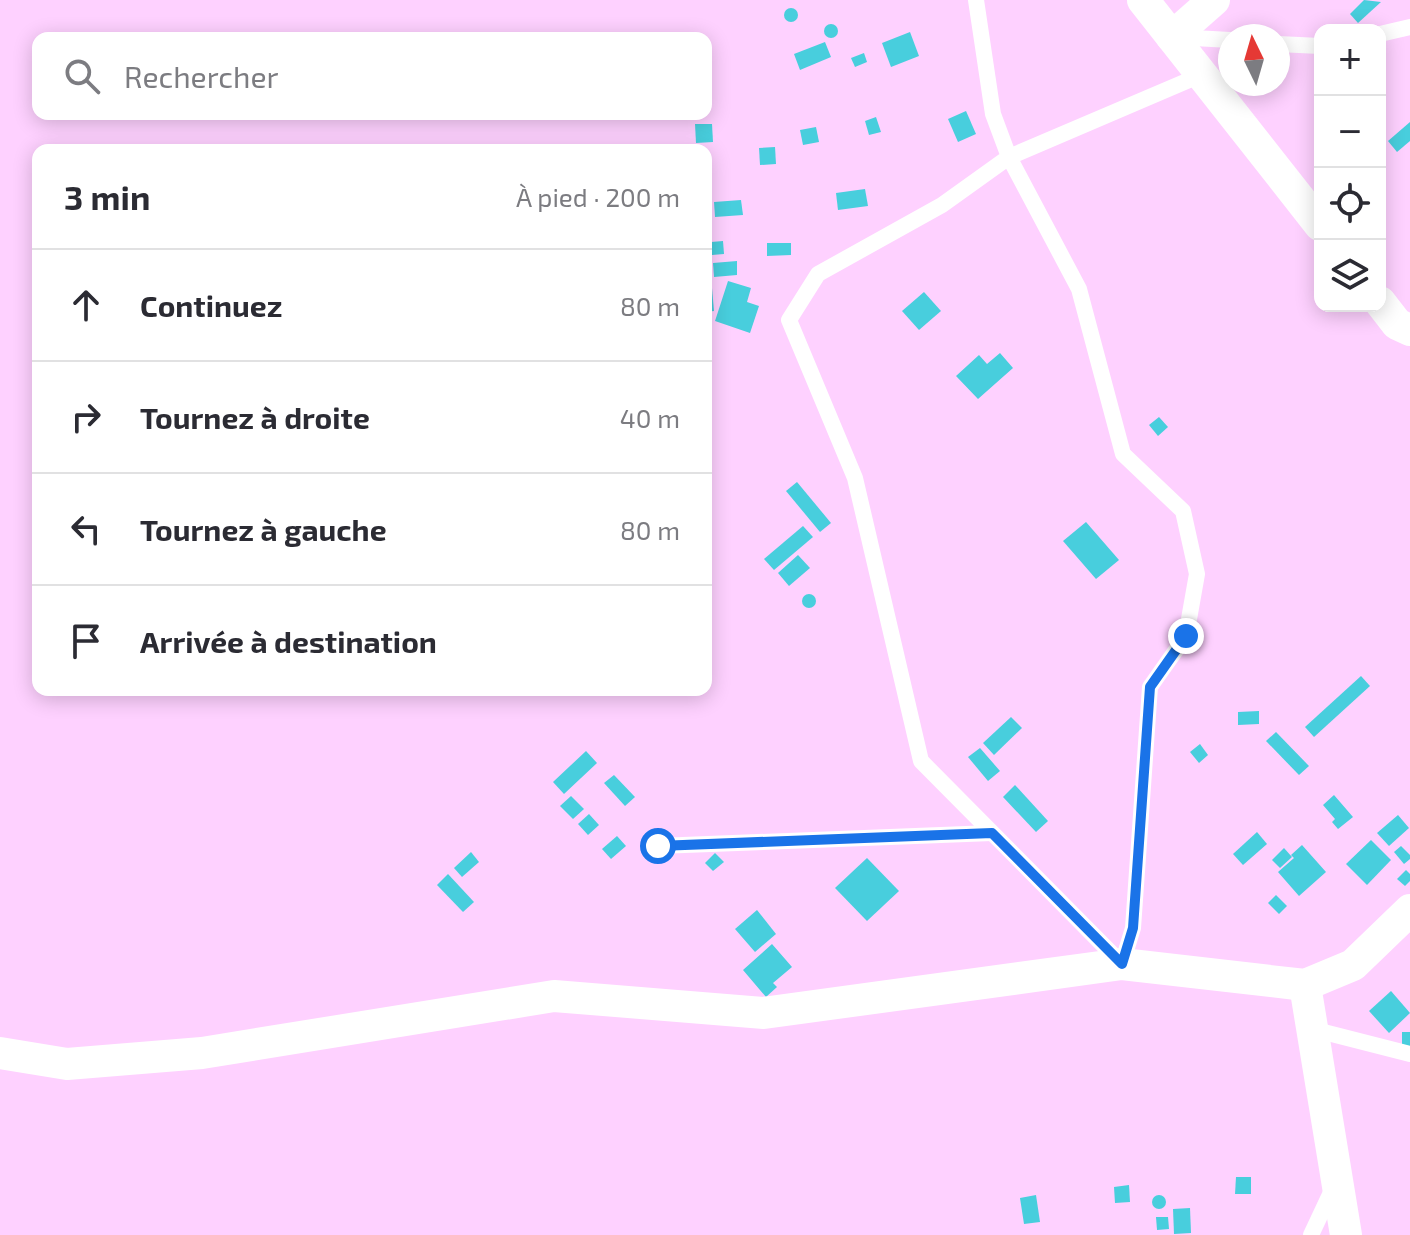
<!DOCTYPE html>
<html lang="fr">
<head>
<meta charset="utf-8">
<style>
  :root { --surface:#fff; --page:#f7f7f7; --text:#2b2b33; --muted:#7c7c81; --line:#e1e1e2 }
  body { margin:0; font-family:"Exo 2",sans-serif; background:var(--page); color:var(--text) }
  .controls { position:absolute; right:24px; top:24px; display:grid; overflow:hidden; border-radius:16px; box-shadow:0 4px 20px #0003 }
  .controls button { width:72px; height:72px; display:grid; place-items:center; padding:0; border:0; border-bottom:2px solid var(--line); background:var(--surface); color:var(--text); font:40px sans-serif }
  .compass { position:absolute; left:1218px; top:24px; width:72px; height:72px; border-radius:50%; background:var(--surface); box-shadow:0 4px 20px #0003; rotate:355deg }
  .stop { position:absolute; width:24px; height:24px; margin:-18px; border:6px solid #1a73e8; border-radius:50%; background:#fff }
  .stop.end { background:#1a73e8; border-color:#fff; box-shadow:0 2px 8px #0008 }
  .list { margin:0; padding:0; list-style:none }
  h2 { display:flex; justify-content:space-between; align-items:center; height:104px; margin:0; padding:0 32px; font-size:34px }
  h2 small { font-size:26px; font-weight:400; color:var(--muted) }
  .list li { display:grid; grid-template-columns:52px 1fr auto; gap:24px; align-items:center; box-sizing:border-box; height:112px; padding:0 32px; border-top:2px solid var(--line) }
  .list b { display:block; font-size:30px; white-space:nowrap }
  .list em { font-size:26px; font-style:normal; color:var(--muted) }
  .icon { flex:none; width:44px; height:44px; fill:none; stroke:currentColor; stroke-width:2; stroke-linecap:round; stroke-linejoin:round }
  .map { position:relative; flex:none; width:1410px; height:1235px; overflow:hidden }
  .search { position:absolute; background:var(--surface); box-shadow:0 4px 20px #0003; left:32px; top:32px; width:680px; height:88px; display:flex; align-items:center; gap:20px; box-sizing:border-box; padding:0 28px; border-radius:16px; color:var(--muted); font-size:30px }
  .panel { position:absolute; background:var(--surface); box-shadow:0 4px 20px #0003; left:32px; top:144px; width:680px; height:552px; border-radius:16px }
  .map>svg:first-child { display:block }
</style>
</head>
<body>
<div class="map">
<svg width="1410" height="1235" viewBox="0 0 1410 1235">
  <rect width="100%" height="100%" fill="#fed1ff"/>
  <g fill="#48cedd">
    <polygon points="1364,0 1381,2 1358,23 1350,14"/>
    <circle cx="791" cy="15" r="7"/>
    <circle cx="831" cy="31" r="7"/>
    <polygon points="910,32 919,56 891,67 882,43"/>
    <polygon points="825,42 831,57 800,70 794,54"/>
    <polygon points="864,53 867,62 855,67 851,58"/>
    <polygon points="966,111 976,134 958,142 948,119"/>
    <polygon points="876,117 881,132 869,135 865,121"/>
    <polygon points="1410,122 1410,141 1397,152 1388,141"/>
    <polygon points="695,124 712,124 713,142 696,143"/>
    <polygon points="816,127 819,142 803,145 800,130"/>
    <polygon points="775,147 776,164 760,165 759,148"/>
    <polygon points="865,189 868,206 838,210 836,193"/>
    <polygon points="741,200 743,215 715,217 714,202"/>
    <polygon points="723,241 724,254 712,255 711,242"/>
    <polygon points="767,243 791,243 791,255 767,256"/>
    <polygon points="737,261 737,275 714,277 713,263"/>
    <polygon points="728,281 751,288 747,302 759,306 750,333 715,321"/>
    <polygon points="712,288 714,311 706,312 706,289"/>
    <polygon points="924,292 941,311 919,330 902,311"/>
    <polygon points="1000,353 1013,368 978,399 956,376 979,355 987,364"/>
    <polygon points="1159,417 1168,427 1158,436 1149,425"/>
    <polygon points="797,482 831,523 820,532 786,491"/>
    <polygon points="1086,522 1119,560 1096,579 1063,541"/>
    <polygon points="803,526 813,537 774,570 764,559"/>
    <polygon points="798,555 810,568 789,586 778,573"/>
    <circle cx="809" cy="601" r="7"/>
    <polygon points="1361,676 1370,686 1314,737 1305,727"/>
    <polygon points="1259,711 1259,724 1238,725 1238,712"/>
    <polygon points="1011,717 1022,728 994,755 983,743"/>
    <polygon points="1276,732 1309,766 1299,775 1266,741"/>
    <polygon points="1200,744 1208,755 1199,763 1190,752"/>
    <polygon points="980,748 1000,771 988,781 968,757"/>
    <polygon points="586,751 597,763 564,794 553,782"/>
    <polygon points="614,775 635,797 625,806 604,783"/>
    <polygon points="1015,785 1048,821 1036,832 1003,797"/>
    <polygon points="1334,795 1353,817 1338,829 1332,822 1335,819 1323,805"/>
    <polygon points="571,796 584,809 573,819 560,806"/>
    <polygon points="589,814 599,825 588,835 578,824"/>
    <polygon points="1398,815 1409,828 1389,846 1377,833"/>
    <polygon points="1257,832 1267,844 1243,865 1233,854"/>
    <polygon points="617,836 626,846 611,859 602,849"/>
    <polygon points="1371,840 1391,860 1367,885 1346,864"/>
    <polygon points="1302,845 1326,872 1299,896 1278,872 1294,858 1291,855"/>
    <polygon points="1401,846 1410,855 1410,859 1404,864 1394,852"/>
    <polygon points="1284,848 1292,857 1280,868 1272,860"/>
    <polygon points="471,852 479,862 462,877 454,868"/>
    <polygon points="715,853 724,862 713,871 705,863"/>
    <polygon points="867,858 899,891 867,921 835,888"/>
    <polygon points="1406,870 1410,874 1410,881 1405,886 1397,879"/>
    <polygon points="448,874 474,902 463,912 437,885"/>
    <polygon points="1276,895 1287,906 1279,914 1268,903"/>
    <polygon points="757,910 776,934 755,952 735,929"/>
    <polygon points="772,944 792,967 773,983 777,987 766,997 743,970"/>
    <polygon points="1391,991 1410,1013 1389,1033 1369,1011"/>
    <rect x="1402" y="1032" width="8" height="16"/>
    <polygon points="1236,1177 1251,1177 1251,1194 1235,1194"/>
    <polygon points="1129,1185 1130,1202 1115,1203 1114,1187"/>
    <circle cx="1159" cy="1202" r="7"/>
    <polygon points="1036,1195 1040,1222 1024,1224 1020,1198"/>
    <polygon points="1190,1208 1191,1233 1174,1234 1173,1209"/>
    <polygon points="1156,1217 1168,1217 1169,1229 1157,1230"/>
  </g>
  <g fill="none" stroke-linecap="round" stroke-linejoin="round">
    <g stroke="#fff" stroke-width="16">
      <polyline points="976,0 993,114 1009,157 1079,289 1123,454 1183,511 1197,574 1186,636 1150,687 1133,928 1122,964 921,761 855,478 789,320 818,274 942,205 1009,157 1201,75"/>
      <polyline points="1380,34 1410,27"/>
      <polyline points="1176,37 1230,40"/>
      <polyline points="1278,44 1320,46"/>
      <polyline points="658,846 992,833"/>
      <polyline points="1312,1029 1410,1054"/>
      <polyline points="1311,1235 1334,1186"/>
    </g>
    <g stroke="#fff" stroke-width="32">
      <polyline points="1143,0 1320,225"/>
      <polyline points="1172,37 1214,0"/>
      <polyline points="1380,302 1397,324 1410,330"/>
      <polyline points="1305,985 1346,1235"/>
      <polyline points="0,1053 67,1064 202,1053 554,996 764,1013 1122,964 1305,985 1353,965 1410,910"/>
    </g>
  </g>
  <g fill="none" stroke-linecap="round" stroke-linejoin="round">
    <polyline stroke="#1a73e8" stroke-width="10" points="658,846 992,833 1122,964 1133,928 1150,687 1186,636"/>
  </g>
</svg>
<div class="controls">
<button>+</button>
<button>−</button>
<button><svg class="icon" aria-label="locate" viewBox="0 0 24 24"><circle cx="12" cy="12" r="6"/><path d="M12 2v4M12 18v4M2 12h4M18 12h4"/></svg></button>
<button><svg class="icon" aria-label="layers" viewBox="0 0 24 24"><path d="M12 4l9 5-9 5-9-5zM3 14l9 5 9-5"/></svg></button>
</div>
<svg class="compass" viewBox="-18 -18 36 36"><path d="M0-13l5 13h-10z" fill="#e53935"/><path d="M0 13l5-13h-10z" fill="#7c7c81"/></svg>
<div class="stop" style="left:658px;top:846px"></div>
<div class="stop end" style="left:1186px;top:636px"></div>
<div class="search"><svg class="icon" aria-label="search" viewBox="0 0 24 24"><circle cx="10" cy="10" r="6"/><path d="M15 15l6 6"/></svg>Rechercher</div>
<section class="panel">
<h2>3 min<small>À pied · 200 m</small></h2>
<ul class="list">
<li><svg class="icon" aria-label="ahead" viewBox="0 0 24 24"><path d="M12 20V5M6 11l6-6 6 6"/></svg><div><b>Continuez</b></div><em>80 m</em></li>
<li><svg class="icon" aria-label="right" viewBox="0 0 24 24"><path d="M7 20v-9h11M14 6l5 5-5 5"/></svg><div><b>Tournez à droite</b></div><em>40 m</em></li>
<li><svg class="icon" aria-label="left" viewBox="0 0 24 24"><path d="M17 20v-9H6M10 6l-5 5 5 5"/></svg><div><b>Tournez à gauche</b></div><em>80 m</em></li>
<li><svg class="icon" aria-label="arrive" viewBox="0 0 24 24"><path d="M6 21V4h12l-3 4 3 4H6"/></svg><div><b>Arrivée à destination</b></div></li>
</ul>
</section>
</div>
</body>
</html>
